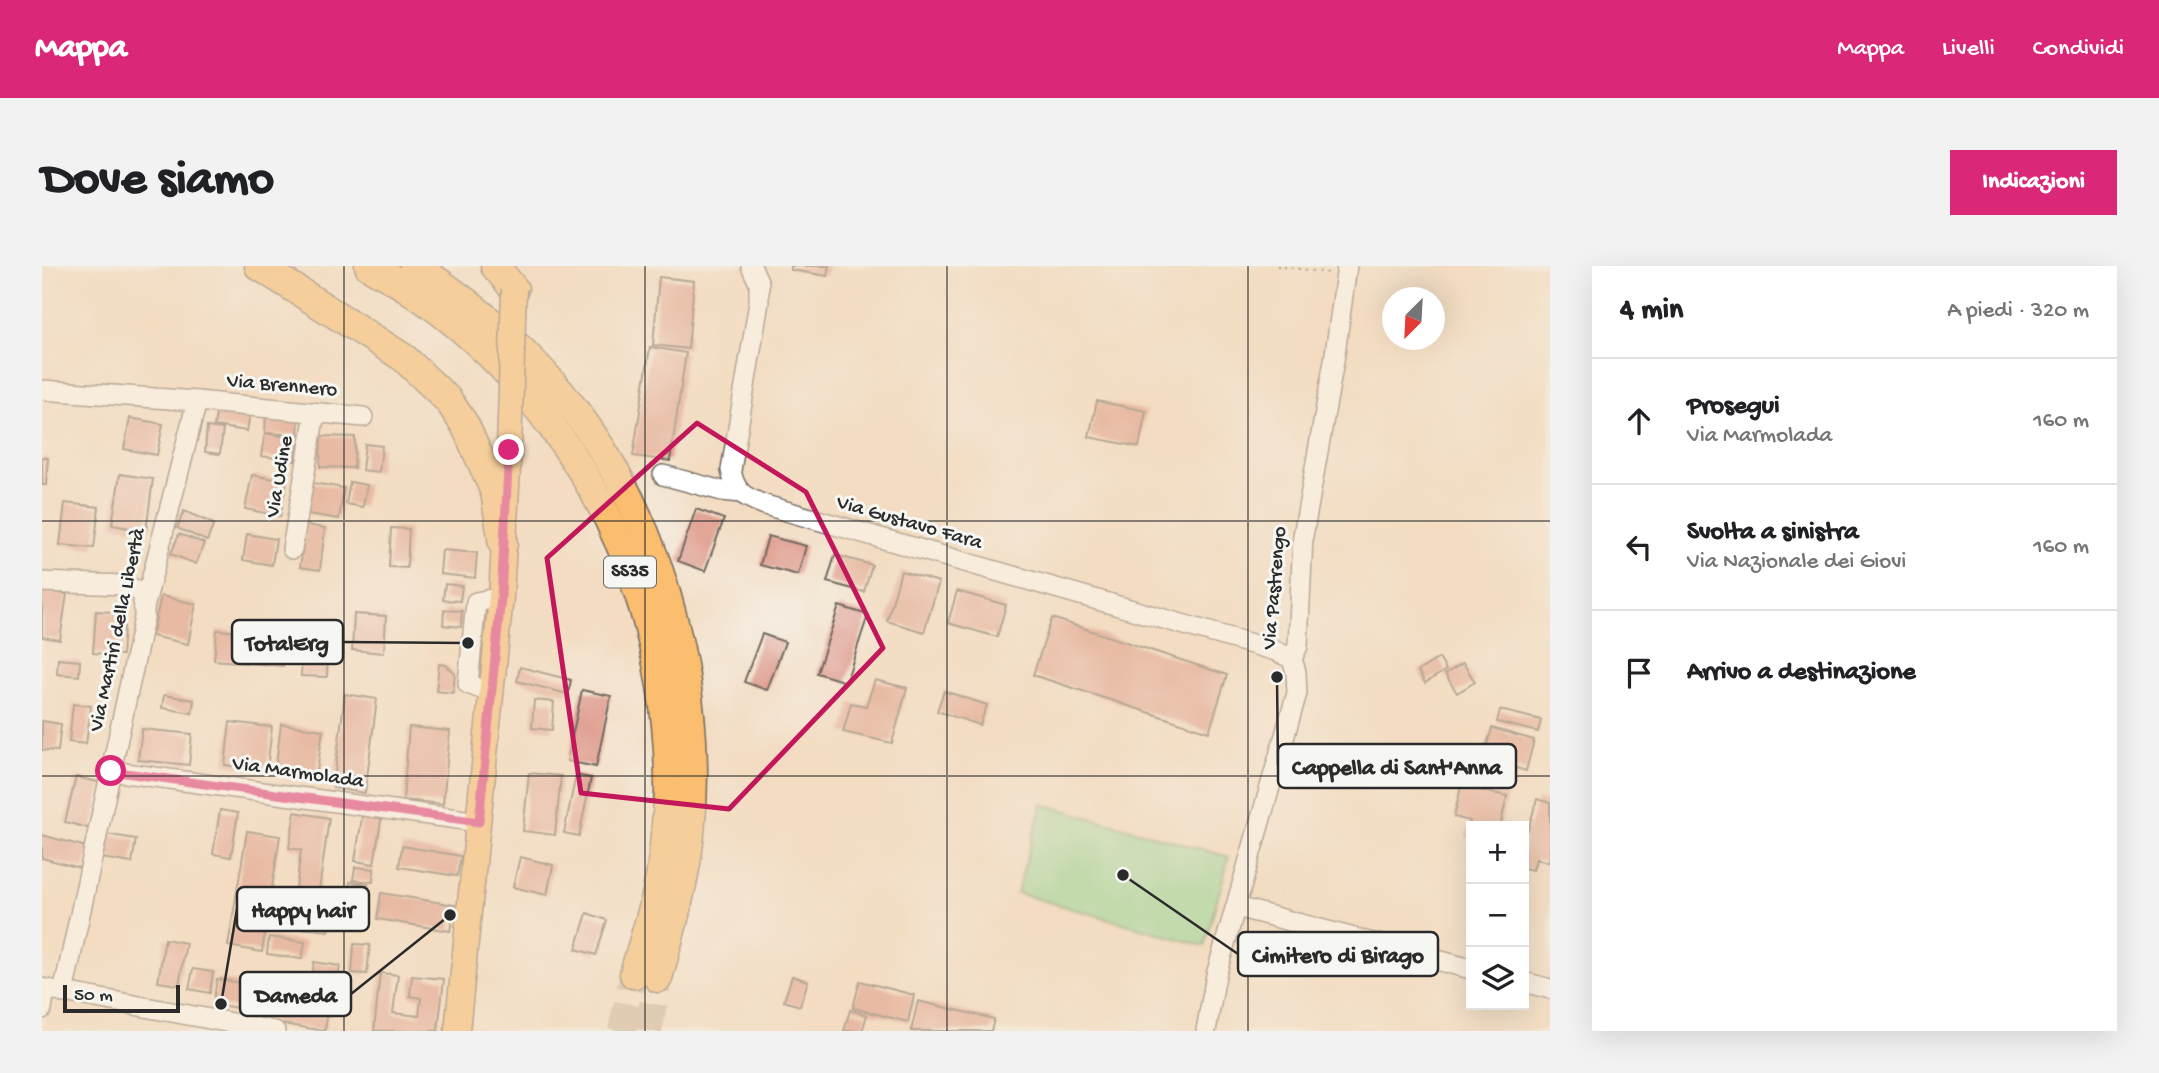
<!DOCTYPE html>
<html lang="it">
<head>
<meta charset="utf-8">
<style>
  :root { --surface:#fff; --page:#f2f2f2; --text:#202124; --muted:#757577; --line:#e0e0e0; --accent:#db2777 }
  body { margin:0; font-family:"Gochi Hand",sans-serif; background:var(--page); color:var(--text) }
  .controls { position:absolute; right:21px; bottom:21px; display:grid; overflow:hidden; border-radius:0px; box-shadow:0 7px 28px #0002 }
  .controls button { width:63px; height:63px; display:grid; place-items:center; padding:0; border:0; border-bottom:2px solid var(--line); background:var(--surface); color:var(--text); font:35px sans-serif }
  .compass { position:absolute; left:1340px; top:21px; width:63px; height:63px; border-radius:50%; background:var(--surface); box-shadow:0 7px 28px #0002; rotate:204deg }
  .scale { position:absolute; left:21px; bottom:18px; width:117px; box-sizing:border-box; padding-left:7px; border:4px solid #2b2b2b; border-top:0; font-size:19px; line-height:24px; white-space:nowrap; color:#2b2b2b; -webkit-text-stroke:5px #f6f6f2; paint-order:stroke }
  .stop { position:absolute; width:21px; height:21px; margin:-16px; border:5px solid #db2777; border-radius:50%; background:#fff }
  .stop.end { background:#db2777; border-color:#fff; box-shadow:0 2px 7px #0008 }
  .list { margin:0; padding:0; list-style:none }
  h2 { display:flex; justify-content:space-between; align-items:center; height:91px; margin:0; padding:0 28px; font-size:30px }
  h2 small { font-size:23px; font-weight:400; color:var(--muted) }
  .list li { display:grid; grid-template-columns:46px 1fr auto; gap:21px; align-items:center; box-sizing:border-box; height:126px; padding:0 28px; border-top:2px solid var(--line) }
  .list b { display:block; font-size:26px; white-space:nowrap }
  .list p { margin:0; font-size:23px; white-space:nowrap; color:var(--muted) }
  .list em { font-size:23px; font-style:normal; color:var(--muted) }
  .icon { flex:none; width:38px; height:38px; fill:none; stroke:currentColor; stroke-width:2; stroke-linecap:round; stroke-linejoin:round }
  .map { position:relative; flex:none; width:1508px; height:765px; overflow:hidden; border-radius:0px }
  header { display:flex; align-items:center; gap:42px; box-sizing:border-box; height:98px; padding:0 35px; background:var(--accent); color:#fff }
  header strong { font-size:33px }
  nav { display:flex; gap:38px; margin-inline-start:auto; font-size:24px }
  .intro { display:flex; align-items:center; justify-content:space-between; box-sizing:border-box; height:168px; padding:0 42px }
  h1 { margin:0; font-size:49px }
  .button { padding:18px 32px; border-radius:0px; background:var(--accent); color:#fff; font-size:24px; font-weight:700 }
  main { display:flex; gap:42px; padding:0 42px }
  aside { flex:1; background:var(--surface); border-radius:0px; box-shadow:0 7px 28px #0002 }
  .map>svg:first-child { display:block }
</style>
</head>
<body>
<header>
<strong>Mappa</strong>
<nav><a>Mappa</a><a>Livelli</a><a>Condividi</a></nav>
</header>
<div class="intro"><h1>Dove siamo</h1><a class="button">Indicazioni</a></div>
<main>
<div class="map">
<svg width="1508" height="765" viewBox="0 0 1508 765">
  <rect width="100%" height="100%" fill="#f6f6f2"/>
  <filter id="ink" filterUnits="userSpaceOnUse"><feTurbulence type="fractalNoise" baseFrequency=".0143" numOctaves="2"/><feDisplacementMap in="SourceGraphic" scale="14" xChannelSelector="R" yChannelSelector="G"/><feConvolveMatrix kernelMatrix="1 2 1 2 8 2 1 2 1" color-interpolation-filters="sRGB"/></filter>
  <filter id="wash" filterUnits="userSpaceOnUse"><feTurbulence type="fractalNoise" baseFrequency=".00686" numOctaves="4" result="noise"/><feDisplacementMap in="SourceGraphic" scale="28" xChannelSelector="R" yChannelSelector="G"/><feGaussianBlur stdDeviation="1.57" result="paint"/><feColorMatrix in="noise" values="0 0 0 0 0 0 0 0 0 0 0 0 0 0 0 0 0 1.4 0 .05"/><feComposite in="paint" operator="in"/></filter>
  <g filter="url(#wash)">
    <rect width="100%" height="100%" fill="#f3dcc1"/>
    <polygon fill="#8bd896" stroke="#5b8260" stroke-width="2" points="1000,538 1187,591 1162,680 975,627"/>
    <g id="blocks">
      <g fill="#dc8f7e">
        <polygon points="749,0 787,0 785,10 749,4"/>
        <polygon points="617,11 652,15 646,83 611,79"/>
        <polygon points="608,81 644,87 628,195 591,190"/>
        <polygon points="1055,135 1104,145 1097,181 1047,171"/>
        <polygon points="175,142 208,147 205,165 172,160"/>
        <polygon points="224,147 257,149 256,169 223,167"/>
        <polygon points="88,152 121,158 115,189 82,183"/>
        <polygon points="165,161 181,163 178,188 163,186"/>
        <polygon points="223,167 256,173 253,195 219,190"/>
        <polygon points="279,170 313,171 312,202 278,201"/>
        <polygon points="323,178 340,180 337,206 320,204"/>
        <polygon points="0,191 6,192 4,219 0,219"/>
        <polygon points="78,208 111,213 104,265 70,259"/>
        <polygon points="210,209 245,215 238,250 203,243"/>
        <polygon points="308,216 325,219 321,241 304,238"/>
        <polygon points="270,217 302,222 297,253 266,248"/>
        <polygon points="23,237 57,241 52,282 18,279"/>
        <polygon points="654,243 682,253 663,305 636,295"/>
        <polygon points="142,245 172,258 165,275 135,262"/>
        <polygon points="264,259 283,262 278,304 258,301"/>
        <polygon points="349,262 367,263 365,302 347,301"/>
        <polygon points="137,268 162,277 154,298 129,288"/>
        <polygon points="205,268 234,273 230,299 201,294"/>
        <polygon points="726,270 764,280 756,309 718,299"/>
        <polygon points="400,284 435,287 433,312 398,308"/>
        <polygon points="793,289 830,299 822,326 785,316"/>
        <polygon points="859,305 897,316 882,366 845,355"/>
        <polygon points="403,318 420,320 418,335 401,334"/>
        <polygon points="0,324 25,328 18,374 0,371"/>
        <polygon points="915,325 964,339 955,371 906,357"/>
        <polygon points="119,330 154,338 146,378 110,370"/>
        <polygon points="797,340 826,349 804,416 775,407"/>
        <polygon points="402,344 420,345 419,361 401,359"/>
        <polygon points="54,345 83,347 80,389 51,387"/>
        <polygon points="312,348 344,350 342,387 310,384"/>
        <polygon points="1010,352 1185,409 1167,466 991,409"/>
        <polygon points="262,357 287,358 285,411 259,410"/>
        <polygon points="175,364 243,370 241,400 172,394"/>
        <polygon points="720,368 743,376 725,424 702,416"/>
        <polygon points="1397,392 1404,404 1383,417 1376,405"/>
        <polygon points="16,393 38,395 37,410 15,408"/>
        <polygon points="1421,397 1433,416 1415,427 1403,408"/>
        <polygon points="397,398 404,399 413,408 411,427 394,425"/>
        <polygon points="478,401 529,414 526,428 475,415"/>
        <polygon points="833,414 865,422 850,477 801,466 809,437 824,440"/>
        <polygon points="540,424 569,430 554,501 525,495"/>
        <polygon points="902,425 945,439 938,459 895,445"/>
        <polygon points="303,428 335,433 323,527 291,522"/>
        <polygon points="122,429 152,434 150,447 120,442"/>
        <polygon points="492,434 512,436 510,464 490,462"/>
        <polygon points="31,438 49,440 44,478 27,476"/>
        <polygon points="1458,444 1499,454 1496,466 1455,456"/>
        <polygon points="0,455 19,458 16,485 0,484"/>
        <polygon points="188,456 230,461 225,504 183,499"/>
        <polygon points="239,458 281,464 274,512 233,507"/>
        <polygon points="367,461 408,465 401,538 361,534"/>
        <polygon points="1450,462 1492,474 1484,505 1441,492"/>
        <polygon points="100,463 150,468 147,499 96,494"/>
        <polygon points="487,507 519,510 513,569 481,565"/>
        <polygon points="534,509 549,512 537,570 522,567"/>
        <polygon points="34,511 60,517 50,563 23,556"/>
        <polygon points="1419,520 1465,530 1459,557 1469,560 1429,560 1429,573 1424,571 1428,555 1412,551"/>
        <polygon points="1495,533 1508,537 1508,591 1506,596 1494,593 1491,604 1482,602 1482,563 1486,564"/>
        <polygon points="178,544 196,547 189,591 171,588"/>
        <polygon points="321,545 340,548 332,598 313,595"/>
        <polygon points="253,546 287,552 276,632 290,634 286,665 249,661 259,584 247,582"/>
        <polygon points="205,565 238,570 220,686 186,680"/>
        <polygon points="63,568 94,573 90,597 59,592"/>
        <polygon points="0,569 48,582 42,603 0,592"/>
        <polygon points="360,580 419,590 415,610 357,601"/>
        <polygon points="478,591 511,599 505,629 471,621"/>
        <polygon points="313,601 332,603 331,616 311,614"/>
        <polygon points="308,616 326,618 323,659 305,658"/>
        <polygon points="339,627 413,639 408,665 335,653"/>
        <polygon points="545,647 565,654 554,689 534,683"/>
        <polygon points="227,671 263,676 260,693 225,688"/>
        <polygon points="123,673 144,677 137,719 116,716"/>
        <polygon points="312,678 328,679 325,708 310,707"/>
        <polygon points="272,696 298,700 295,718 269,714"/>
        <polygon points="151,703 171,706 168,727 147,723"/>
        <polygon points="338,707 356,709 351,747 377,750 379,732 368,730 370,710 402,713 396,765 332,765"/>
        <polygon points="750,710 766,715 758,740 742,735"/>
        <polygon points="175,713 206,718 202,743 171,738"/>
        <polygon points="818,715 872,729 866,756 811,742"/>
        <polygon points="215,716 229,719 224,754 209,752"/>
        <polygon points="280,718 293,720 288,750 275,748"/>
        <polygon points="876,735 952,753 949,765 869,765"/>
        <polygon points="231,742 285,751 283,765 229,756"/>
        <polygon points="808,744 825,749 820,765 802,765"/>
      </g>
    </g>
  </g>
  <g filter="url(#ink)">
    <use href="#blocks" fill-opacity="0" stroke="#716960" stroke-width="2"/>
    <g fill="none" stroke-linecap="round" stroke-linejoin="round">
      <g stroke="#cbb9a3" stroke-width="28" stroke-dasharray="28 14" stroke-linecap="butt">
        <polyline points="580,765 592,708"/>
        <polyline points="606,765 616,712"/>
      </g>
      <g stroke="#716960" stroke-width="22">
        <g id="minor">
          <path d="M709,0l8,17v19l-28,168c4,23 13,27 34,35l511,146 16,8"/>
          <polyline points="0,124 155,135 321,151"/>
          <polyline points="621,209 680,225 699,227"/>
          <polyline points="250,283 273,147"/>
          <polyline points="0,316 82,319 100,326 102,342"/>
          <polyline points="450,427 426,418 434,336 459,331"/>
          <polyline points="69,505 437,556"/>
          <polyline points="1195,641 1429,703"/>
          <polyline points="1482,716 1508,723"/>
          <polyline points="0,722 233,765"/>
          <polyline points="21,727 102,352 102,342 155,135"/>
          <polyline points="0,743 3,723"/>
          <polyline points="1164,765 1174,709 1255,427 1254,406 1250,393 1256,380 1261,270 1292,95 1305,0"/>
        </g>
      </g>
      <g stroke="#716960" stroke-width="27">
        <polyline id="major" points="415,765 459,331 467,184"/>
      </g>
      <g stroke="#716960" stroke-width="31">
        <g id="highway">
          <polyline points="217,0 362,92 406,134 423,159 453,226 461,278"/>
          <path d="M327,0c14,8 28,15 41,24 109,72 194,190 232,314 18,59 27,122 27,183 0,12 -2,25 -3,37 -2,21 -3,43 -8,63 -6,29 -16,58 -24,87"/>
          <path d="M372,0c65,40 129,98 173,161 80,114 117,269 103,407 -5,49 -19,96 -32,144"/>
          <polyline points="453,0 472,23"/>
        </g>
      </g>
      <polyline stroke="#716960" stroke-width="2.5" stroke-dasharray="2 5" stroke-linecap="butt" points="1235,0 1287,7"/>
      <use href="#minor" stroke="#fff" stroke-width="19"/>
      <use href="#major" stroke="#fbbd6e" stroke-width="24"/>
      <use href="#highway" stroke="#fbbd6e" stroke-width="28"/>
      <g stroke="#716960" stroke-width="27" stroke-linecap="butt">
        <polyline id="major-bridge" points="467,184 472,23"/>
      </g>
      <use href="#major-bridge" stroke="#fbbd6e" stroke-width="24"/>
    </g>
  </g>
  <g fill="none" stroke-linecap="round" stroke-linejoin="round" filter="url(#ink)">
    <polyline stroke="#db2777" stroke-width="9" points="69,505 437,556 459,331 467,184"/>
  </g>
  <path d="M0 0H1508V765H0ZM655,157l109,69 77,156 -154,161 -148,-16 -34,-235z" fill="#f3dcc1" fill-opacity=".55" fill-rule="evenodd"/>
  <path fill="none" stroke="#c2185b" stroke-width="5" stroke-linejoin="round" d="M655,157l109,69 77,156 -154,161 -148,-16 -34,-235z"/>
  <path fill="none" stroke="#2b2b2b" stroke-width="2" stroke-opacity="0.55" d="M302,0v765M603,0v765M905,0v765M1206,0v765M0,255h1508M0,510h1508"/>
  <g text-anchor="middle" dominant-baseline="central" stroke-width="6" stroke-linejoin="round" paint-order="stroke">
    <rect fill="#f6f6f2" stroke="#686867" stroke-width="2" x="562" y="290.5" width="52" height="31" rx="5"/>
    <g font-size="19" font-weight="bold" fill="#2b2b2b">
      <text x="588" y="306">SS35</text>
    </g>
    <g font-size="21" fill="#2b2b2b" stroke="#f6f6f2">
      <text transform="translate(240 121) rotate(5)">Via Brennero</text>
      <text transform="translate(239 211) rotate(-80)">Via Udine</text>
      <text transform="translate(867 258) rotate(16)">Via Gustavo Fara</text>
      <text transform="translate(1234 322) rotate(-85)">Via Pastrengo</text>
      <text transform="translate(77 364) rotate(-78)">Via Martiri della Libertà</text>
      <text transform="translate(256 508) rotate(8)">Via Marmolada</text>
    </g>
  </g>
  <path fill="none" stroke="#2b2b2b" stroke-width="2.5" d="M426 377L301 376M1235 411L1236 500M179 738L195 643M1081 609L1196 688M408 649L309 728"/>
  <g fill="#2b2b2b" stroke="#f6f6f2" stroke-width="2.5">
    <circle cx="426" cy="377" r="7"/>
    <circle cx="1235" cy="411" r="7"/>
    <circle cx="179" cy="738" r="7"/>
    <circle cx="1081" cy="609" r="7"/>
    <circle cx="408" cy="649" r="7"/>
  </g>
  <g fill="#f6f6f2" stroke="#2b2b2b" stroke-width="2.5">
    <rect x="190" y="354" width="111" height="44" rx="7"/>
    <rect x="1236" y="478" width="238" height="44" rx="7"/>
    <rect x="195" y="621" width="132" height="44" rx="7"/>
    <rect x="1196" y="666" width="200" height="44" rx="7"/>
    <rect x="198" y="706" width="111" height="44" rx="7"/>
  </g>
  <g font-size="23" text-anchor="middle" font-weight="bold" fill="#2b2b2b">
    <text x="245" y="384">TotalErg</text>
    <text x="1355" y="508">Cappella di Sant'Anna</text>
    <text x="261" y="651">Happy hair</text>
    <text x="1296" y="696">Cimitero di Birago</text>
    <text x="254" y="736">Dameda</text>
  </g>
</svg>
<div class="controls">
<button>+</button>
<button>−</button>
<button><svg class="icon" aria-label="layers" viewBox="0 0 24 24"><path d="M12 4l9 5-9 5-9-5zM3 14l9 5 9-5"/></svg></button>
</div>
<svg class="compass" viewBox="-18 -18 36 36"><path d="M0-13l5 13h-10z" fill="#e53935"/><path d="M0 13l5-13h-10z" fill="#757577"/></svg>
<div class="scale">50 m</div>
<div class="stop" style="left:69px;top:505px"></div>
<div class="stop end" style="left:467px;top:184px"></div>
</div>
<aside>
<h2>4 min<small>A piedi · 320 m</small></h2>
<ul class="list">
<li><svg class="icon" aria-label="ahead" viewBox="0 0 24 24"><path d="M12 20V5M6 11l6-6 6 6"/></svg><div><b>Prosegui</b><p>Via Marmolada</p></div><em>160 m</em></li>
<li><svg class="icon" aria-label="left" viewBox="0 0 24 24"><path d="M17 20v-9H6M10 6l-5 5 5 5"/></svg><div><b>Svolta a sinistra</b><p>Via Nazionale dei Giovi</p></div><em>160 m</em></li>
<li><svg class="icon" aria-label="arrive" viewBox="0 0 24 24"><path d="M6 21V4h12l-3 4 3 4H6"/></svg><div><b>Arrivo a destinazione</b></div></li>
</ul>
</aside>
</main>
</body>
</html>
